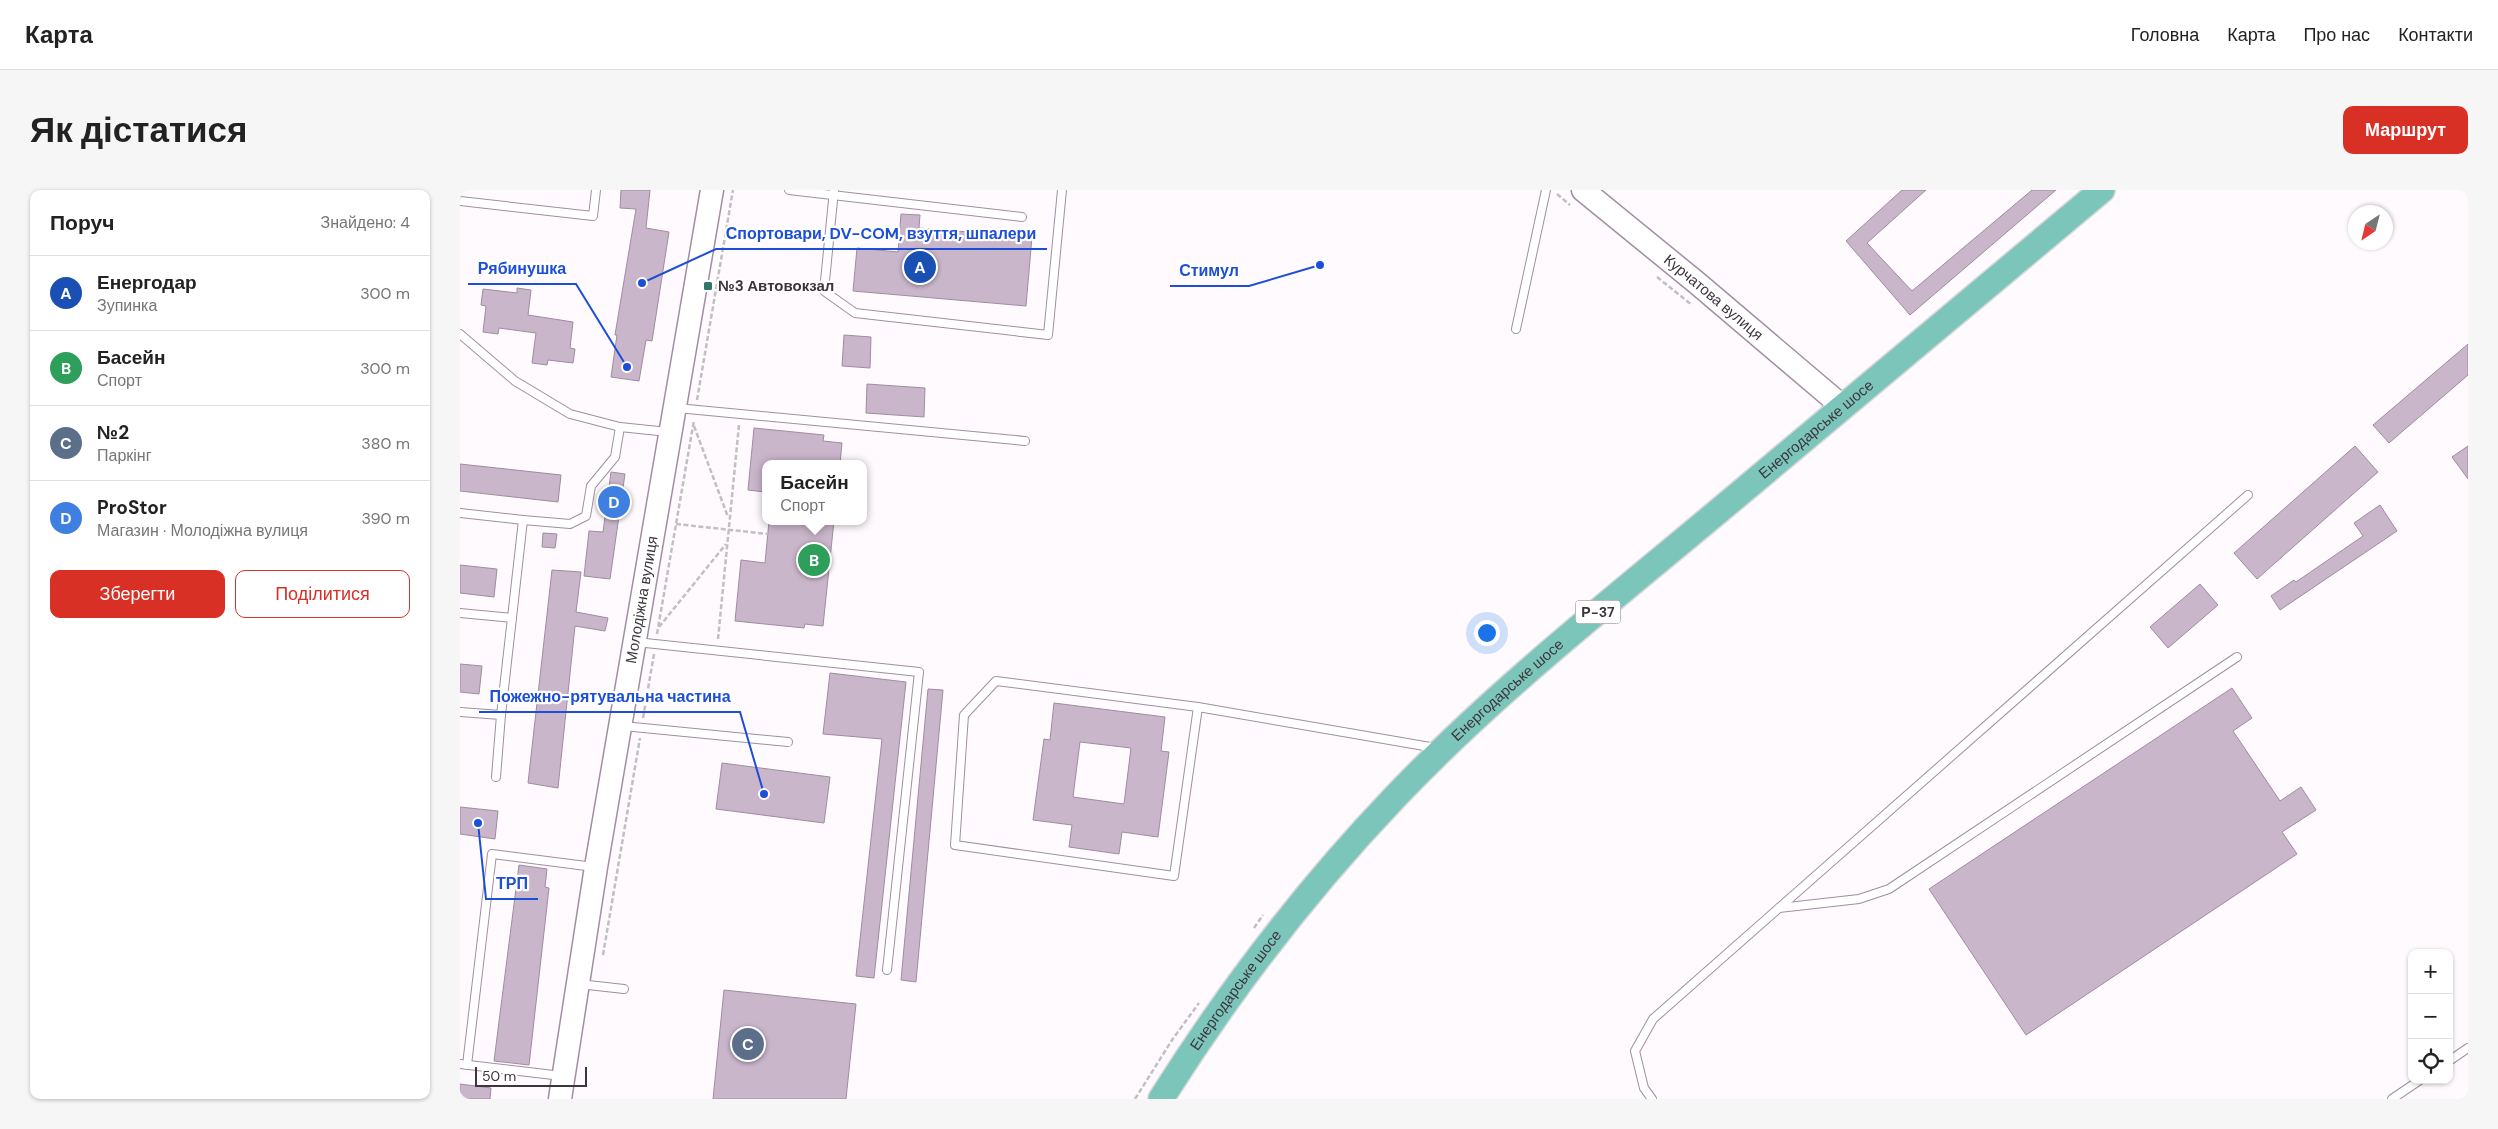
<!DOCTYPE html>
<html lang="uk">
<head>
<meta charset="utf-8">
<style>
  :root { --surface:#fff; --page:#f6f6f6; --text:#222; --muted:#767676; --line:#e0e0e0; --accent:#d93025 }
  body { margin:0; font-family:"DM Sans",sans-serif; background:var(--page); color:var(--text) }
  .controls { position:absolute; right:15px; bottom:15px; display:grid; overflow:hidden; border-radius:10px; box-shadow:0 1px 4px #0004 }
  .controls button { width:45px; height:45px; display:grid; place-items:center; padding:0; border:0; border-bottom:1px solid var(--line); background:var(--surface); color:var(--text); font:25px sans-serif }
  .compass { position:absolute; left:1888px; top:15px; width:45px; height:45px; border-radius:50%; background:var(--surface); box-shadow:0 1px 4px #0004; rotate:215deg }
  .scale { position:absolute; left:15px; bottom:12px; width:112px; box-sizing:border-box; padding-left:5px; border:2px solid #3d353d; border-top:0; font-size:14px; line-height:18px; white-space:nowrap; color:#3d353d; -webkit-text-stroke:4px #fff; paint-order:stroke }
  .you { position:absolute; left:1026px; top:442px; width:18px; height:18px; margin:-12px; border:4px solid #fff; border-radius:50%; background:#1a73e8; box-shadow:0 0 0 8px #1a73e833 }
  .badge { display:grid; place-items:center; width:32px; height:32px; border-radius:50%; background:var(--accent); color:#fff; font-size:16px; font-weight:700 }
  .pin { position:absolute; translate:-50% -50%; border:2px solid #fff; box-shadow:0 1px 5px #0006 }
  .popup { position:absolute; left:302px; top:270px; width:105px; height:65px; box-sizing:border-box; display:grid; place-content:center; border-radius:10px; background:var(--surface); filter:drop-shadow(0 1px 4px #0005); font-size:16px; white-space:nowrap; color:var(--muted) }
  .popup b { font-size:19px; color:var(--text) }
  .popup::after { content:''; position:absolute; left:50%; top:100%; margin-left:-10px; border:10px solid transparent; border-top-color:var(--surface) }
  .list { margin:0; padding:0; list-style:none }
  h2 { display:flex; justify-content:space-between; align-items:center; height:65px; margin:0; padding:0 20px; font-size:21px }
  h2 small { font-size:16px; font-weight:400; color:var(--muted) }
  .list li { display:grid; grid-template-columns:32px 1fr auto; gap:15px; align-items:center; box-sizing:border-box; height:75px; padding:0 20px; border-top:1px solid var(--line) }
  .list b { display:block; font-size:19px; white-space:nowrap }
  .list p { margin:0; font-size:16px; white-space:nowrap; color:var(--muted) }
  .list em { font-size:16px; font-style:normal; color:var(--muted) }
  .actions { display:flex; gap:10px; padding:15px 20px }
  .actions a { flex:1; padding:11px 0; border:1px solid var(--accent); border-radius:10px; text-align:center; font-size:18px; color:var(--accent) }
  .actions .main { background:var(--accent); color:#fff }
  .icon { flex:none; width:28px; height:28px; fill:none; stroke:currentColor; stroke-width:2; stroke-linecap:round; stroke-linejoin:round }
  .map { position:relative; flex:none; width:2008px; height:909px; overflow:hidden; border-radius:10px }
  header { display:flex; align-items:center; gap:30px; box-sizing:border-box; height:70px; padding:0 25px; background:var(--surface); border-bottom:1px solid var(--line) }
  header strong { font-size:24px }
  nav { display:flex; gap:28px; margin-inline-start:auto; font-size:18px }
  .intro { display:flex; align-items:center; justify-content:space-between; box-sizing:border-box; height:120px; padding:0 30px }
  h1 { margin:0; font-size:35px }
  .button { padding:12px 22px; border-radius:10px; background:var(--accent); color:#fff; font-size:18px; font-weight:700 }
  main { display:flex; gap:30px; padding:0 30px }
  aside { flex:1; background:var(--surface); border-radius:10px; box-shadow:0 1px 4px #0004 }
  .map>svg:first-child { display:block }
</style>
</head>
<body>
<header>
<strong>Карта</strong>
<nav><a>Головна</a><a>Карта</a><a>Про нас</a><a>Контакти</a></nav>
</header>
<div class="intro"><h1>Як дістатися</h1><a class="button">Маршрут</a></div>
<main>
<aside>
<h2>Поруч<small>Знайдено: 4</small></h2>
<ul class="list">
<li><span class="badge" style="background:#1a4fb4">A</span><div><b>Енергодар</b><p>Зупинка</p></div><em>300 m</em></li>
<li><span class="badge" style="background:#2e9e5b">B</span><div><b>Басейн</b><p>Спорт</p></div><em>300 m</em></li>
<li><span class="badge" style="background:#5c6f8a">C</span><div><b>№2</b><p>Паркінг</p></div><em>380 m</em></li>
<li><span class="badge" style="background:#3f7fe0">D</span><div><b>ProStor</b><p>Магазин · Молодіжна вулиця</p></div><em>390 m</em></li>
</ul>
<div class="actions"><a class="main">Зберегти</a><a>Поділитися</a></div>
</aside>
<div class="map">
<svg width="2008" height="909" viewBox="0 0 2008 909">
  <rect width="100%" height="100%" fill="#fefafe"/>
  <g fill="#cab6cb" stroke="#9f8c9f" fill-rule="evenodd">
    <polygon points="161,0 190,0 186,38 209,42 192,151 186,150 179,191 151,187 157,145 155,145 176,19 160,18"/>
    <polygon points="1442,0 1466,0 1407,53 1452,101 1572,0 1596,0 1450,125 1386,51"/>
    <polygon points="441,24 460,25 459,38 572,47 566,116 393,101 397,58 438,62"/>
    <polygon points="57,98 71,100 68,125 113,132 110,158 115,159 113,173 88,170 87,175 72,173 76,143 39,138 38,144 23,142 26,116 21,115 23,99 57,103"/>
    <polygon points="384,145 411,147 410,178 382,176"/>
    <polygon points="2008,154 2008,185 1929,253 1913,235"/>
    <polygon points="407,194 465,198 464,227 406,223"/>
    <polygon points="294,238 364,245 363,251 382,253 380,274 305,274 305,302 288,300"/>
    <polygon points="1895,256 1918,282 1797,389 1774,363"/>
    <polygon points="2008,256 2008,289 1992,267"/>
    <polygon points="0,274 101,285 98,312 0,301"/>
    <polygon points="151,282 165,284 150,389 124,386 129,341 143,342"/>
    <polygon points="1920,315 1937,341 1820,420 1811,406 1834,390 1836,392 1903,346 1894,333"/>
    <polygon points="309,331 374,331 363,436 345,434 344,438 275,431 281,370 305,373"/>
    <polygon points="83,343 97,344 95,358 82,357"/>
    <polygon points="0,375 37,379 34,407 0,403"/>
    <polygon points="92,380 121,382 116,422 148,428 145,441 115,436 98,598 68,593"/>
    <polygon points="1740,394 1758,415 1708,458 1690,437"/>
    <polygon points="0,474 22,476 19,504 0,502"/>
    <polygon points="370,483 446,492 414,788 396,786 422,549 363,544"/>
    <polygon points="1772,498 1792,528 1773,541 1820,611 1841,597 1856,620 1822,642 1837,664 1566,845 1469,699"/>
    <polygon points="468,499 483,500 456,792 441,790"/>
    <path d="M594,513l111,14 -4,34 8,1 -11,85 -36,-5 -3,22 -50,-7 3,-22 -39,-5 11,-81 6,1zM620,552l51,6 -7,56 -51,-7z"/>
    <polygon points="262,573 370,587 364,633 256,619"/>
    <polygon points="0,617 38,621 35,649 0,644"/>
    <polygon points="59,675 87,679 85,697 89,698 69,875 34,871"/>
    <polygon points="264,800 396,814 386,909 253,909"/>
    <polygon points="0,894 31,898 30,909 0,909"/>
  </g>
  <g fill="none" stroke-linecap="round" stroke-linejoin="round">
    <g stroke="#a18ea2" stroke-width="10">
      <g id="lane">
        <polyline points="329,0 562,27"/>
        <polyline points="374,0 364,101 395,123 588,145 602,0"/>
        <polyline points="0,11 133,26 136,0"/>
        <polyline points="1056,139 1086,0"/>
        <polyline points="0,144 55,191 110,224 160,237"/>
        <polyline points="217,218 565,251"/>
        <polyline points="0,323 63,330"/>
        <polyline points="0,423 52,428"/>
        <polyline points="176,452 459,482 427,780"/>
        <polyline points="738,517 714,686 495,655 504,525 536,491 738,517 976,558"/>
        <polyline points="0,522 41,525 36,587"/>
        <polyline points="41,525 63,330 110,334 126,326 131,296 155,267 160,237 208,242"/>
        <polyline points="163,536 328,552"/>
        <polyline points="1319,718 1399,709 1429,699 1777,467"/>
        <polyline points="119,794 164,799"/>
        <polyline points="1989,871 2008,858"/>
        <polyline points="0,874 102,886"/>
        <polyline points="7,875 32,664 134,677"/>
        <polyline points="1192,909 1184,898 1175,861 1193,829 1788,305"/>
        <polyline points="1932,909 1960,890"/>
      </g>
    </g>
    <g stroke="#a18ea2" stroke-width="25">
      <g id="secondary">
        <path id="s1" d="M1123,0l114,93 146,124"/>
        <path id="s2" d="M100,909l36,-232 116,-677"/>
      </g>
    </g>
    <g stroke="#d8d7d8" stroke-width="28">
      <g id="primary">
        <path id="s3" d="M701,909c68,-108 146,-210 234,-302 101,-106 220,-199 332,-293 125,-105 250,-209 375,-314"/>
      </g>
    </g>
    <g stroke="#c3bec3" stroke-width="2.5" stroke-dasharray="5 2.5" stroke-linecap="butt">
      <polyline points="1097,4 1110,15"/>
      <polyline points="1197,87 1232,115"/>
      <polyline points="237,210 273,0"/>
      <polyline points="234,236 268,327"/>
      <polyline points="216,334 308,344"/>
      <polyline points="199,437 266,354"/>
      <polyline points="197,444 234,230"/>
      <polyline points="258,449 279,235"/>
      <polyline points="183,528 194,464"/>
      <polyline points="794,738 803,725"/>
      <polyline points="143,765 180,548"/>
      <polyline points="675,909 712,850 739,813"/>
    </g>
    <use href="#lane" stroke="#fff" stroke-width="8"/>
    <use href="#secondary" stroke="#fff" stroke-width="22"/>
    <use href="#primary" stroke="#7cc5bb" stroke-width="25"/>
  </g>
  <rect fill="#32776b" stroke="#fff" stroke-width="2" x="243" y="91" width="10" height="10" rx="2.5"/>
  <g text-anchor="middle" dominant-baseline="central" stroke-width="4.5" stroke-linejoin="round" paint-order="stroke">
    <rect fill="#fff" stroke="#777277" stroke-width="1" x="1115.5" y="410.5" width="45" height="23" rx="4"/>
    <g font-size="14" font-weight="bold" fill="#3d353d">
      <text x="1138" y="422">Р-37</text>
    </g>
    <g font-size="15" font-weight="bold" fill="#3d353d" stroke="#fff" text-anchor="start">
      <text x="258" y="96">№3 Автовокзал</text>
    </g>
    <g font-size="15" fill="#3d353d" stroke="#fff">
      <text stroke="none"><textPath href="#s1" startOffset="169">Курчатова вулиця</textPath></text>
      <text stroke="none"><textPath href="#s3" startOffset="942">Енергодарське шосе</textPath></text>
      <text stroke="none"><textPath href="#s2" startOffset="506">Молодіжна вулиця</textPath></text>
      <text stroke="none"><textPath href="#s3" startOffset="538">Енергодарське шосе</textPath></text>
      <text stroke="none"><textPath href="#s3" startOffset="132">Енергодарське шосе</textPath></text>
    </g>
  </g>
  <path fill="none" stroke="#1d4ed8" stroke-width="2" d="M182 93L256 59H587M167 177L116 94H8M860 75L789 96H710M304 604L280 522H19M18 633L26 709H78"/>
  <g fill="#1d4ed8" stroke="#fff" stroke-width="2">
    <circle cx="182" cy="93" r="5"/>
    <circle cx="167" cy="177" r="5"/>
    <circle cx="860" cy="75" r="5"/>
    <circle cx="304" cy="604" r="5"/>
    <circle cx="18" cy="633" r="5"/>
  </g>
  <g font-size="16" text-anchor="middle" font-weight="bold" fill="#1d4ed8" stroke="#fff" stroke-width="4.5" stroke-linejoin="round" paint-order="stroke">
    <text x="421" y="49">Спортовари, DV-COM, взуття, шпалери</text>
    <text x="62" y="84">Рябинушка</text>
    <text x="749" y="86">Стимул</text>
    <text x="150" y="512">Пожежно-рятувальна частина</text>
    <text x="52" y="699">ТРП</text>
  </g>
</svg>
<div class="controls">
<button>+</button>
<button>−</button>
<button><svg class="icon" aria-label="locate" viewBox="0 0 24 24"><circle cx="12" cy="12" r="6"/><path d="M12 2v4M12 18v4M2 12h4M18 12h4"/></svg></button>
</div>
<svg class="compass" viewBox="-18 -18 36 36"><path d="M0-13l5 13h-10z" fill="#e53935"/><path d="M0 13l5-13h-10z" fill="#767676"/></svg>
<div class="scale">50 m</div>
<div class="you"></div>
<div class="pin badge" style="left:460px;top:77px;background:#1a4fb4">A</div>
<div class="pin badge" style="left:354px;top:370px;background:#2e9e5b">B</div>
<div class="popup"><b>Басейн</b>Спорт</div>
<div class="pin badge" style="left:288px;top:854px;background:#5c6f8a">C</div>
<div class="pin badge" style="left:154px;top:312px;background:#3f7fe0">D</div>
</div>
</main>
</body>
</html>
